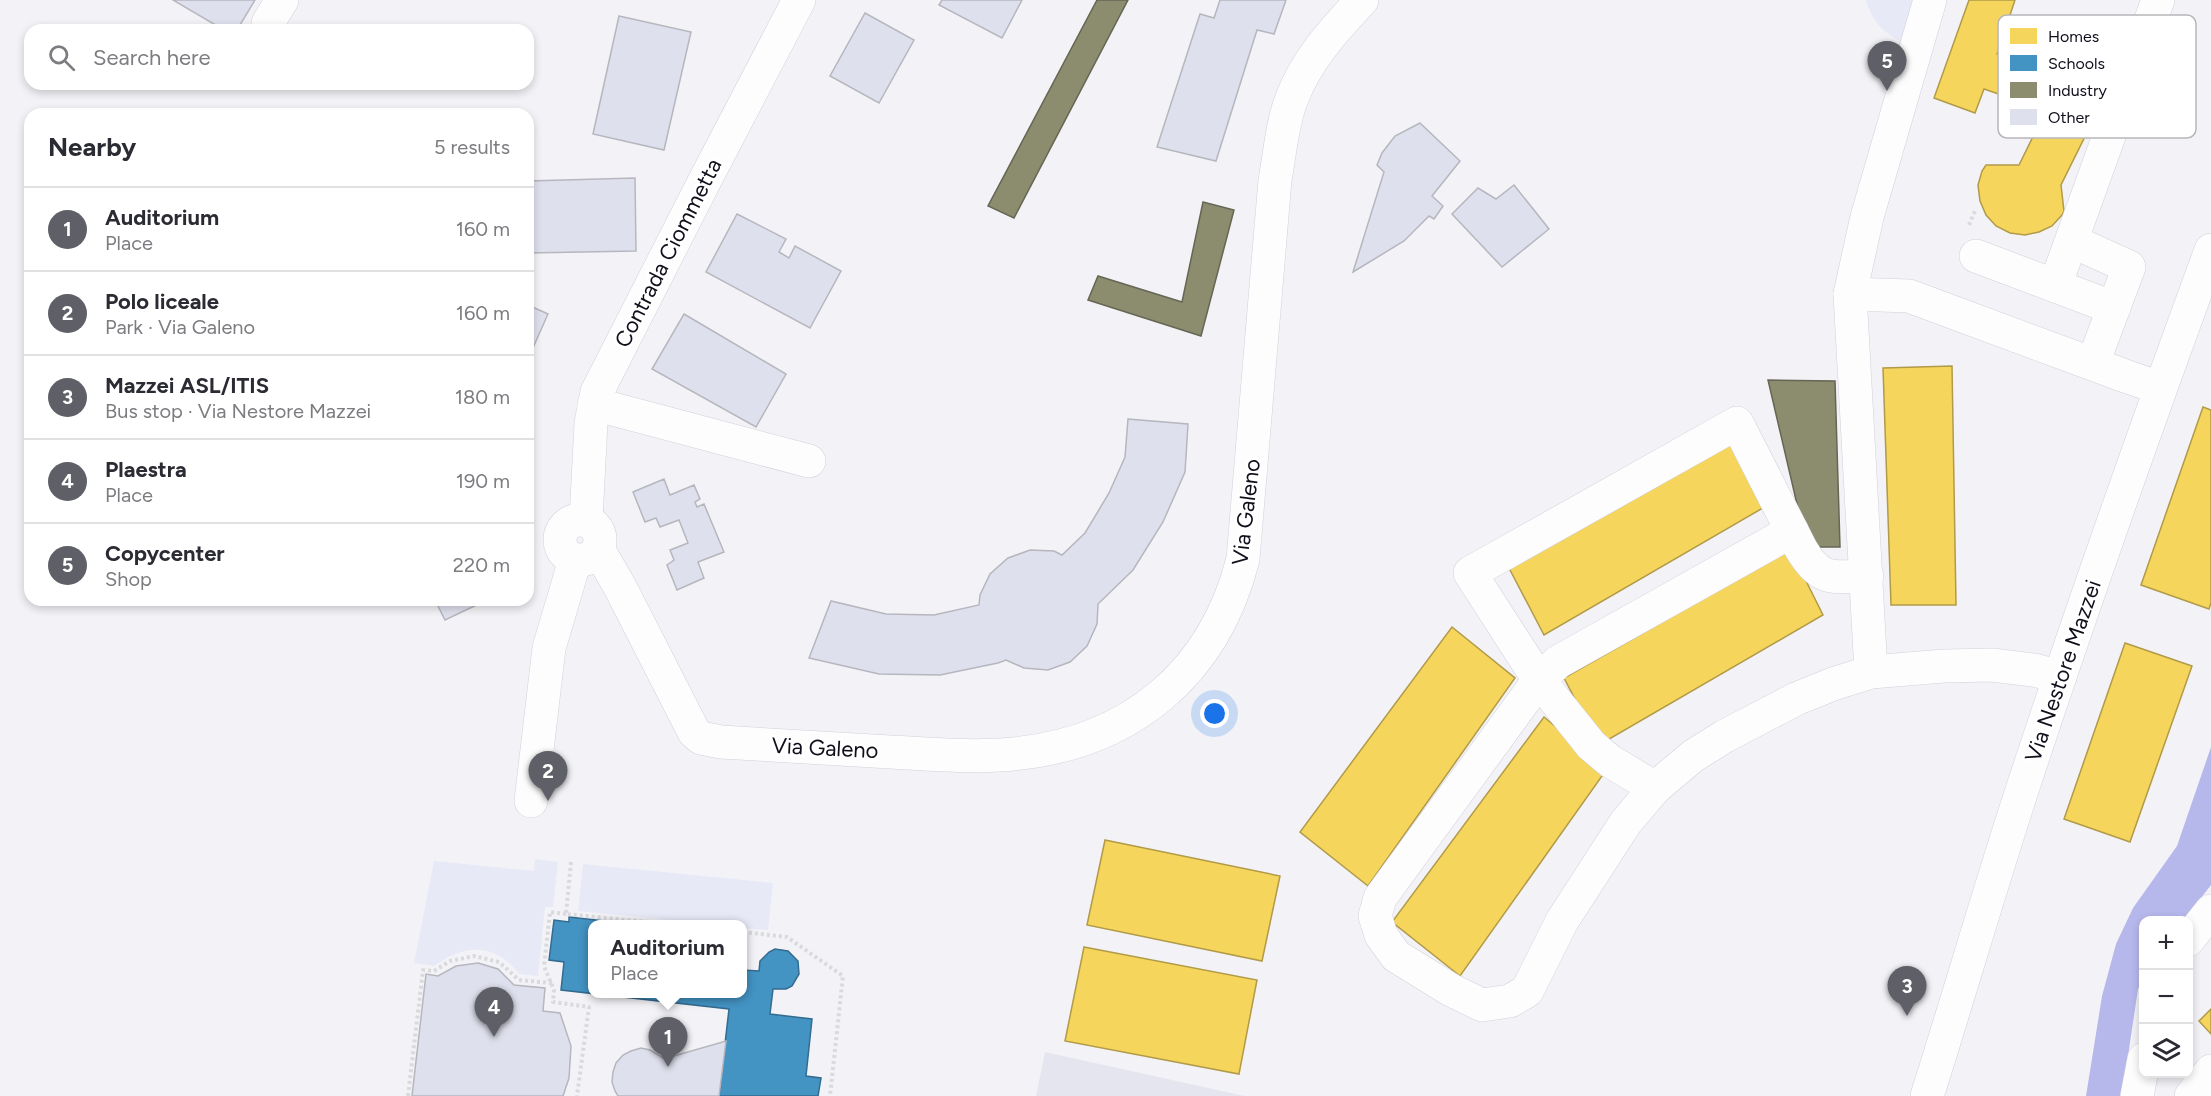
<!DOCTYPE html>
<html lang="en">
<head>
<meta charset="utf-8">
<style>
  :root { --surface:#fff; --page:#f2f2f3; --text:#2b2b33; --muted:#7c7c81; --line:#e1e1e2; --accent:#5f5f68 }
  body { margin:0; font-family:Figtree,sans-serif; background:var(--page); color:var(--text) }
  .controls { position:absolute; right:18px; bottom:18px; display:grid; overflow:hidden; border-radius:12px; box-shadow:0 3px 9px #0003 }
  .controls button { width:54px; height:54px; display:grid; place-items:center; padding:0; border:0; border-bottom:2px solid var(--line); background:var(--surface); color:var(--text); font:30px sans-serif }
  .you { position:absolute; left:1215px; top:714px; width:21px; height:21px; margin:-15px; border:4px solid #fff; border-radius:50%; background:#1a73e8; box-shadow:0 0 0 9px #1a73e833 }
  .badge { display:grid; place-items:center; width:39px; height:39px; border-radius:50%; background:var(--accent); color:#fff; font-size:20px; font-weight:700 }
  .pin { position:absolute; translate:-50% -50px; filter:drop-shadow(0 2px 3px #0008) }
  .pin::after { content:''; position:absolute; top:32px; width:21px; height:18px; background:inherit; clip-path:polygon(0 0,100% 0,50% 100%) }
  .popup { position:absolute; left:588px; top:920px; width:159px; height:78px; box-sizing:border-box; display:grid; place-content:center; border-radius:12px; background:var(--surface); filter:drop-shadow(0 2px 4px #0005); font-size:20px; white-space:nowrap; color:var(--muted) }
  .popup b { font-size:22px; color:var(--text) }
  .popup::after { content:''; position:absolute; left:50%; top:100%; margin-left:-12px; border:12px solid transparent; border-top-color:var(--surface) }
  .list { margin:0; padding:0; list-style:none }
  h2 { display:flex; justify-content:space-between; align-items:center; height:78px; margin:0; padding:0 24px; font-size:26px }
  h2 small { font-size:20px; font-weight:400; color:var(--muted) }
  .list li { display:grid; grid-template-columns:39px 1fr auto; gap:18px; align-items:center; box-sizing:border-box; height:84px; padding:0 24px; border-top:2px solid var(--line) }
  .list b { display:block; font-size:22px; white-space:nowrap }
  .list p { margin:0; font-size:20px; white-space:nowrap; color:var(--muted) }
  .list em { font-size:20px; font-style:normal; color:var(--muted) }
  .icon { flex:none; width:33px; height:33px; fill:none; stroke:currentColor; stroke-width:2; stroke-linecap:round; stroke-linejoin:round }
  .map { position:relative; flex:none; width:2211px; height:1096px; overflow:hidden }
  .search { position:absolute; background:var(--surface); box-shadow:0 3px 9px #0003; left:24px; top:24px; width:510px; height:66px; display:flex; align-items:center; gap:15px; box-sizing:border-box; padding:0 21px; border-radius:18px; color:var(--muted); font-size:22px }
  .panel { position:absolute; background:var(--surface); box-shadow:0 3px 9px #0003; left:24px; top:108px; width:510px; height:498px; border-radius:18px }
  .map>svg:first-child { display:block }
</style>
</head>
<body>
<div class="map">
<svg width="2211" height="1096" viewBox="0 0 2211 1096">
  <rect width="100%" height="100%" fill="#f3f3f7"/>
  <polygon fill="#e5e5f0" points="1045,1052 1245,1096 1036,1096"/>
  <g fill="#e7e9f7">
    <path d="M1866,0h51l-13,44c-21,-13 -31,-20 -38,-44z"/>
    <path d="M535,859l23,3 -5,45h-8l-7,69 -19,-2c-24,-32 -55,-30 -85,-8l-20,-3 20,-102 100,10z"/>
    <polygon points="583,864 773,883 768,930 743,928 743,924 709,924 578,911"/>
  </g>
  <polygon fill="#b6b8ec" points="2211,747 2211,885 2184,920 2144,920 2143,979 2138,989 2122,1096 2086,1096 2102,996 2116,944 2133,908 2177,846"/>
  <g fill="#f6d55c" stroke="#b19a48" stroke-width="1.5">
    <polygon points="1969,0 2015,0 1997,54 2062,80 2080,42 2122,62 2061,185 2064,211 2062,215 2052,226 2039,232 2025,235 2010,233 1996,226 1986,215 1980,201 1978,185 1982,171 1986,165 2019,165 2046,110 1984,89 1975,113 1934,98"/>
    <polygon points="1952,366 1956,605 1891,605 1883,368"/>
    <polygon points="2203,407 2211,410 2211,603 2209,609 2141,585"/>
    <polygon points="1735,438 1768,505 1544,635 1509,568"/>
    <polygon points="1790,549 1823,615 1599,745 1564,678"/>
    <polygon points="1452,627 1515,678 1368,886 1300,832"/>
    <polygon points="2125,643 2192,666 2130,842 2064,819"/>
    <polygon points="1544,717 1607,769 1460,976 1392,922"/>
    <polygon points="1105,840 1280,876 1262,961 1087,925"/>
    <polygon points="1084,947 1257,980 1239,1074 1065,1041"/>
    <polygon points="2211,1009 2211,1034 2199,1021"/>
  </g>
  <polygon fill="#4393c3" stroke="#336b91" stroke-width="1.5" points="569,917 632,924 593,924 593,994 743,994 743,970 759,971 760,961 769,952 775,949 788,951 798,961 799,974 792,986 786,989 773,989 770,1014 812,1019 806,1076 821,1078 818,1096 719,1096 729,1009 561,990 564,962 549,960 554,920 569,922"/>
  <g fill="#8c8c6e" stroke="#665" stroke-width="1.5">
    <polygon points="1097,0 1128,0 1014,218 988,206"/>
    <polygon points="1203,202 1234,210 1201,336 1088,300 1098,276 1182,302"/>
    <polygon points="1768,380 1835,381 1840,547 1807,547"/>
  </g>
  <g fill="#dfe0ed" stroke="#b6b6be" stroke-width="1.5">
    <polygon points="173,0 255,0 237,30 224,30"/>
    <polygon points="942,0 1022,0 1002,38 939,5"/>
    <polygon points="1220,0 1286,0 1274,34 1257,30 1216,161 1157,147 1200,14 1214,18"/>
    <polygon points="865,13 914,40 879,103 830,76"/>
    <polygon points="619,16 691,32 664,150 593,134"/>
    <polygon points="1420,123 1460,161 1432,196 1443,206 1434,219 1429,216 1404,241 1353,272 1384,172 1377,165 1382,153 1395,136"/>
    <polygon points="635,178 636,251 528,253 528,181"/>
    <polygon points="1514,185 1549,229 1502,267 1452,214 1478,188 1496,199"/>
    <polygon points="737,214 786,239 779,252 789,258 795,246 841,271 810,328 706,272"/>
    <polygon points="528,305 548,314 528,359"/>
    <polygon points="684,314 786,374 756,427 652,369"/>
    <polygon points="1128,419 1188,424 1185,472 1163,522 1133,570 1098,604 1097,624 1087,646 1070,662 1048,670 1024,668 1006,660 998,663 940,675 879,674 809,658 831,601 886,614 934,615 979,605 980,595 990,574 1008,558 1030,550 1054,551 1062,555 1085,533 1109,493 1125,457"/>
    <polygon points="664,479 670,495 694,485 700,499 695,502 697,507 704,504 724,552 698,562 704,578 677,590 667,565 674,560 670,550 688,543 679,520 660,527 656,518 645,522 633,492"/>
    <polygon points="435,600 487,600 445,620"/>
    <polygon points="478,963 498,969 514,985 545,988 543,1011 560,1013 571,1046 569,1078 563,1096 412,1096 426,974 438,976 456,966"/>
    <polygon points="726,1041 719,1096 618,1096 615,1091 612,1082 613,1072 616,1063 623,1055 631,1051 641,1048 650,1050 663,1058 667,1058"/>
  </g>
  <g fill="none" stroke-linecap="round" stroke-linejoin="round">
    <g stroke="#d0d0d9" stroke-width="34">
      <g id="minor">
        <polyline points="268,23 282,0"/>
        <polyline points="2072,241 2129,267 2096,355"/>
        <polyline points="1976,256 2114,308"/>
        <polyline points="2055,286 2158,0"/>
        <polyline points="1850,294 1909,296 2125,376 2160,388"/>
        <polyline points="594,404 809,461"/>
        <circle cx="580" cy="540" r="20"/>
        <polyline points="586,520 591,423 597,392 704,182 799,0"/>
        <polyline points="1792,531 1558,662 1539,680 1380,898 1375,916 1381,935 1396,956 1451,990 1482,1005 1510,1001 1527,991 1562,921 1626,822 1655,788 1693,756 1725,736 1796,699 1833,684 1871,672 1944,666 1992,665 2034,670 2060,677"/>
        <path d="M598,549l22,38 74,145 7,6 20,4c56,3 112,7 169,10 40,2 82,6 123,2 117,-11 201,-80 230,-195l32,-379c5,-27 7,-57 17,-82 15,-39 42,-68 70,-98"/>
        <polyline points="1871,672 1850,294 1867,217 1930,0"/>
        <path d="M1655,788l-45,-27 -19,-16 -52,-65 -69,-107 267,-150 64,126c20,33 30,28 66,27"/>
        <polyline points="531,801 549,648 575,560"/>
        <polyline points="2188,940 2211,911"/>
        <path d="M1927,1096c33,-104 63,-208 97,-312 59,-179 122,-357 187,-534"/>
        <polyline points="2137,1096 2144,1059"/>
        <polyline points="2191,1096 2211,1071"/>
      </g>
    </g>
    <g stroke="#d9dadb" stroke-width="4" stroke-dasharray="3 3" stroke-linecap="butt">
      <polyline points="1969,225 1975,211"/>
      <polyline points="571,862 566,914 669,924"/>
      <polyline points="566,914 550,912 544,966 554,990 553,1002 589,1007 577,1096"/>
      <polyline points="743,932 787,937 843,976 830,1096"/>
      <polyline points="408,1096 423,970 434,971 450,961 474,956 499,962 519,980 552,983"/>
    </g>
    <use href="#minor" stroke="#fdfdfe" stroke-width="33"/>
  </g>
  <g text-anchor="middle" dominant-baseline="central" stroke-width="6" stroke-linejoin="round" paint-order="stroke">
    <g font-size="22" fill="#0f0f1b" stroke="#fff">
      <text transform="translate(668 253) rotate(-63)">Contrada Ciommetta</text>
      <text transform="translate(1246 512) rotate(-83)">Via Galeno</text>
      <text transform="translate(2063 671) rotate(-71)">Via Nestore Mazzei</text>
      <text transform="translate(825 748) rotate(3)">Via Galeno</text>
    </g>
  </g>
  <rect x="1998" y="15" width="198" height="123" rx="9" fill="#fff" stroke="#b7b7bb" stroke-width="1.5"/>
  <rect x="2010" y="28" width="27" height="16" fill="#f6d55c"/>
  <rect x="2010" y="55" width="27" height="16" fill="#4393c3"/>
  <rect x="2010" y="82" width="27" height="16" fill="#8c8c6e"/>
  <rect x="2010" y="109" width="27" height="16" fill="#dfe0ed"/>
  <g font-size="16" fill="#0f0f1b">
    <text x="2048" y="42">Homes</text>
    <text x="2048" y="69">Schools</text>
    <text x="2048" y="96">Industry</text>
    <text x="2048" y="123">Other</text>
  </g>
</svg>
<div class="controls">
<button>+</button>
<button>−</button>
<button><svg class="icon" aria-label="layers" viewBox="0 0 24 24"><path d="M12 4l9 5-9 5-9-5zM3 14l9 5 9-5"/></svg></button>
</div>
<div class="you"></div>
<div class="pin badge" style="left:668px;top:1067px">1</div>
<div class="popup"><b>Auditorium</b>Place</div>
<div class="pin badge" style="left:548px;top:801px">2</div>
<div class="pin badge" style="left:1907px;top:1016px">3</div>
<div class="pin badge" style="left:494px;top:1037px">4</div>
<div class="pin badge" style="left:1887px;top:91px">5</div>
<div class="search"><svg class="icon" aria-label="search" viewBox="0 0 24 24"><circle cx="10" cy="10" r="6"/><path d="M15 15l6 6"/></svg>Search here</div>
<section class="panel">
<h2>Nearby<small>5 results</small></h2>
<ul class="list">
<li><span class="badge">1</span><div><b>Auditorium</b><p>Place</p></div><em>160 m</em></li>
<li><span class="badge">2</span><div><b>Polo liceale</b><p>Park · Via Galeno</p></div><em>160 m</em></li>
<li><span class="badge">3</span><div><b>Mazzei ASL/ITIS</b><p>Bus stop · Via Nestore Mazzei</p></div><em>180 m</em></li>
<li><span class="badge">4</span><div><b>Plaestra</b><p>Place</p></div><em>190 m</em></li>
<li><span class="badge">5</span><div><b>Copycenter</b><p>Shop</p></div><em>220 m</em></li>
</ul>
</section>
</div>
</body>
</html>
